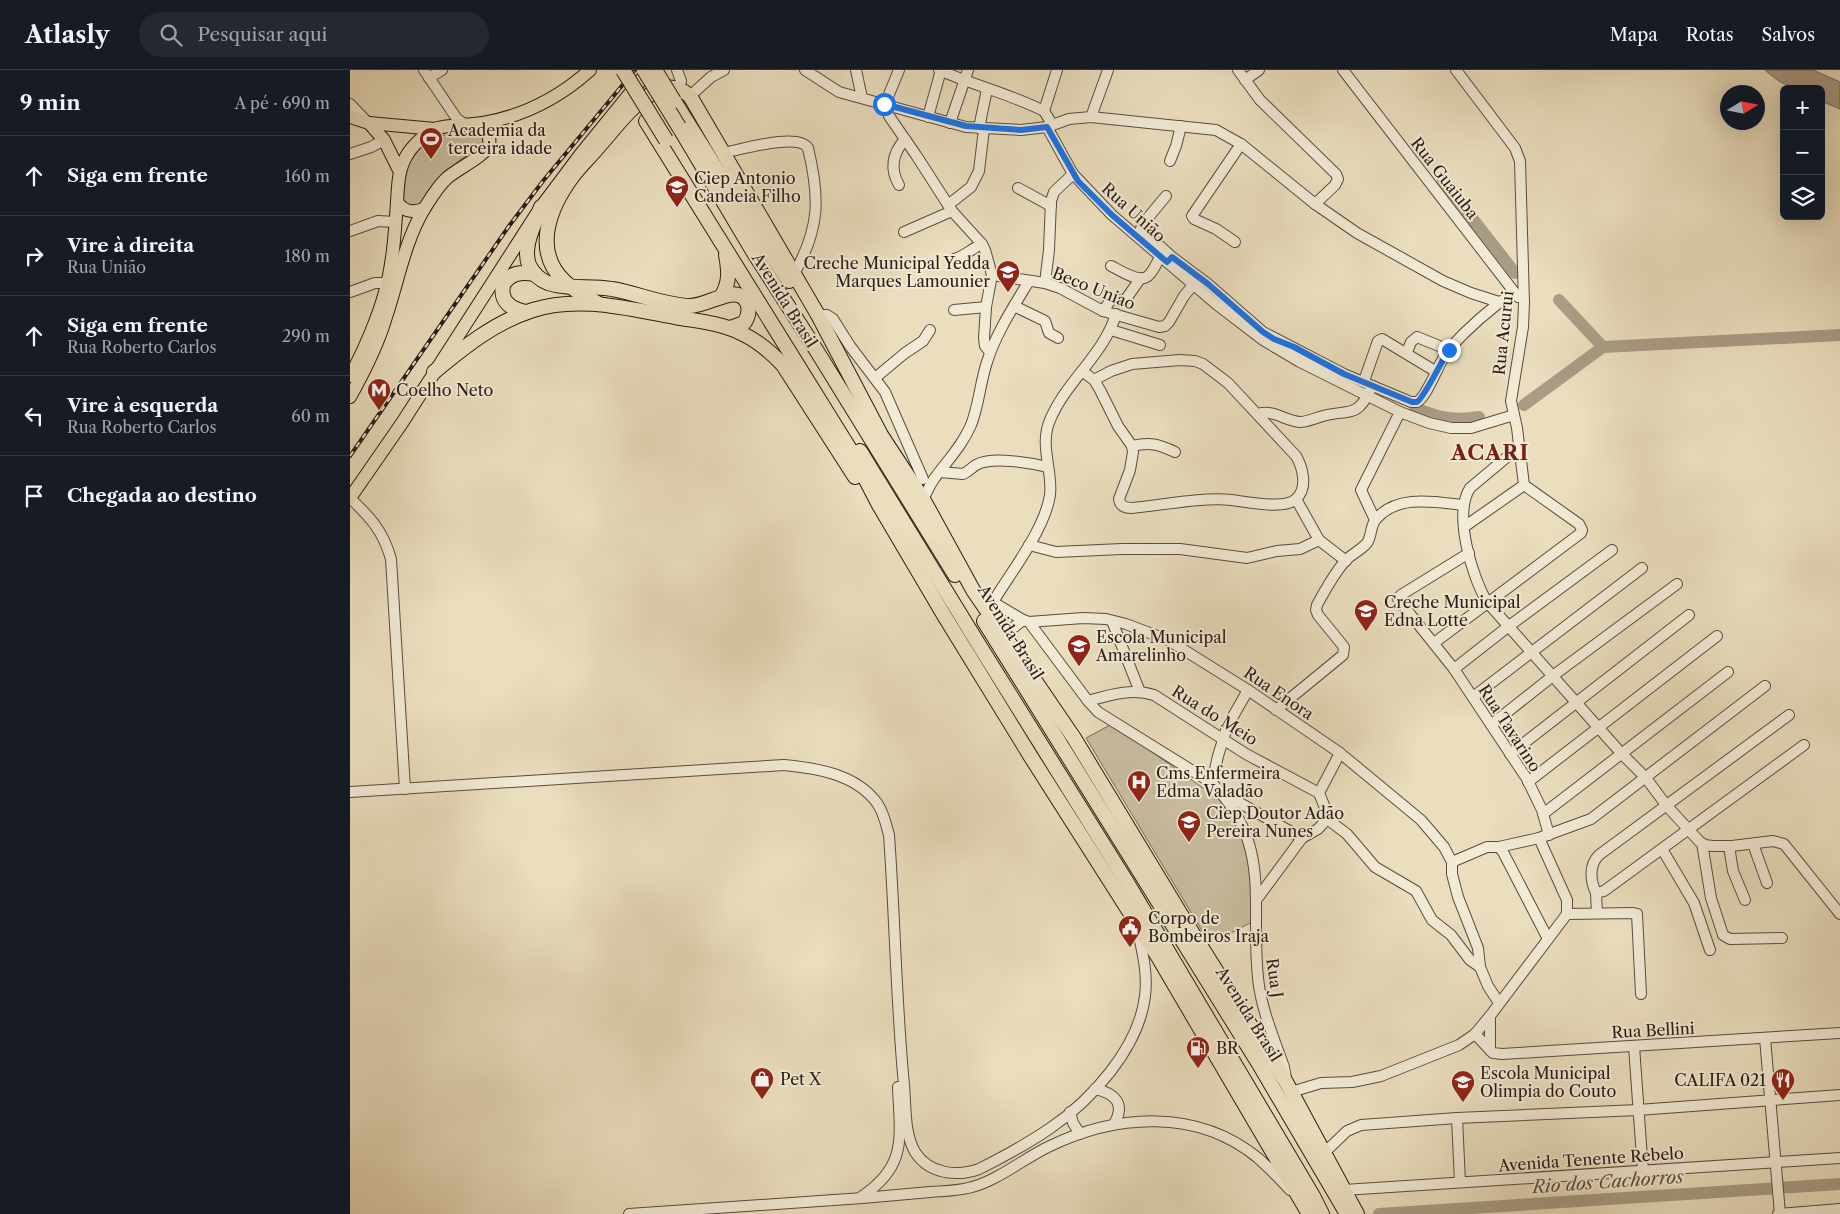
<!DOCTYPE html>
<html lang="pt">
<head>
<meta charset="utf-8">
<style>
  :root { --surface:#171b24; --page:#242831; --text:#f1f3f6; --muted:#9ea1a6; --line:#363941 }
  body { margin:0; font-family:"Libre Caslon Text",serif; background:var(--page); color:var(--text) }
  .controls { position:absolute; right:15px; top:15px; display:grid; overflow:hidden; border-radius:8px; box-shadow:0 5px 20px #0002 }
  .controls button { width:45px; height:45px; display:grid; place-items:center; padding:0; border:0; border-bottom:1px solid var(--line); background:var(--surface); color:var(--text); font:25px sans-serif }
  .compass { position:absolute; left:1370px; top:15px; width:45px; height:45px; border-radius:50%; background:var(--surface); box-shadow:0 5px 20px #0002; rotate:80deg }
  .stop { position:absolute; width:15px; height:15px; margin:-11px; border:4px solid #1a73e8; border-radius:50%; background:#fff }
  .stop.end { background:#1a73e8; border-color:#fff; box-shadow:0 1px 5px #0008 }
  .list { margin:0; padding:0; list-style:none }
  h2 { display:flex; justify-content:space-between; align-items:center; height:65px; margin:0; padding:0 20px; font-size:21px }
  h2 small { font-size:16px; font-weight:400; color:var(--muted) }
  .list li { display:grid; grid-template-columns:32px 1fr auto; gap:15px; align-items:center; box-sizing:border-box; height:80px; padding:0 20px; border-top:1px solid var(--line) }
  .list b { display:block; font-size:19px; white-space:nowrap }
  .list p { margin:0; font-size:16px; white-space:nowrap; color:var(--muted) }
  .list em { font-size:16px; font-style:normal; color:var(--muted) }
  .icon { flex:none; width:28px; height:28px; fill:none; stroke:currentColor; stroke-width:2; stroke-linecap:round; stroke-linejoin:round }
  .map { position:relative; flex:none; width:1490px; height:1144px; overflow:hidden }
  header { display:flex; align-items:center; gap:30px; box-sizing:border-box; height:70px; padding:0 25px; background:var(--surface); border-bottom:1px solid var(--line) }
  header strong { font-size:24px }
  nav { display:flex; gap:28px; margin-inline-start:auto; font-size:18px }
  .search { width:350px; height:45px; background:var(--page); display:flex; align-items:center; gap:12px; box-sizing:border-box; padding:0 18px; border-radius:28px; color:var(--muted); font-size:19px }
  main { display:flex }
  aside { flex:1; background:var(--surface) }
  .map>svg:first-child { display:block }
</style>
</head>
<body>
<header>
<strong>Atlasly</strong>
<div class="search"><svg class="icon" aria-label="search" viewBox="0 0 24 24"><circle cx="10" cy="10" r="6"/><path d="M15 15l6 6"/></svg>Pesquisar aqui</div>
<nav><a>Mapa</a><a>Rotas</a><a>Salvos</a></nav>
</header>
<main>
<aside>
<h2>9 min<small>A pé · 690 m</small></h2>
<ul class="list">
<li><svg class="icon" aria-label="ahead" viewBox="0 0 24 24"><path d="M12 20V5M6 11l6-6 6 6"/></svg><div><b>Siga em frente</b></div><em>160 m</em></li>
<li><svg class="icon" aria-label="right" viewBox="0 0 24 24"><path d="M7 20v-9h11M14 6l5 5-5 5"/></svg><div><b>Vire à direita</b><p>Rua União</p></div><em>180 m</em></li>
<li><svg class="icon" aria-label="ahead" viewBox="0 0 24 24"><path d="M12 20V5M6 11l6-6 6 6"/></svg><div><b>Siga em frente</b><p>Rua Roberto Carlos</p></div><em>290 m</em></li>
<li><svg class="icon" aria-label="left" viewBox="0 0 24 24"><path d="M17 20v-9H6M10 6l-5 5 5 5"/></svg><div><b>Vire à esquerda</b><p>Rua Roberto Carlos</p></div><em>60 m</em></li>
<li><svg class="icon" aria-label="arrive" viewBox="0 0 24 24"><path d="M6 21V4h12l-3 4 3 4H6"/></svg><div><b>Chegada ao destino</b></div></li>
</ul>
</aside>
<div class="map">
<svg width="1490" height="1144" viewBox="0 0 1490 1144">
  <rect width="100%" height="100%" fill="#eadebe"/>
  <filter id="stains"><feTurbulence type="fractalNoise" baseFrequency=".004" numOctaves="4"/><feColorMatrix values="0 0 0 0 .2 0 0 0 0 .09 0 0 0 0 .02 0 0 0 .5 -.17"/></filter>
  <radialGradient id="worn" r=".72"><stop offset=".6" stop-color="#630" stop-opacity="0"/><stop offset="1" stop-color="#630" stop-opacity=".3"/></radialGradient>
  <g fill="#c9bda1" stroke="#7a6c5b">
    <polygon points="125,58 131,60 134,72 128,80 111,89 89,110 70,136 64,140 53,131 54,113 58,93 75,72 87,67"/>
    <path d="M762,654l107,75c9,12 21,25 25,40 8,26 8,55 10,82l-44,23 -124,-206z"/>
  </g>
  <path fill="#a99c85" stroke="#766858" d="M1415,0h48l27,12v27l-19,-8v-12c-26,0 -36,-1 -56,-19z"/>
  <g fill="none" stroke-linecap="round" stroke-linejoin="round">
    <g stroke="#a99c85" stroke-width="12">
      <polyline points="1093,111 1165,203"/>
      <polyline points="1209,230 1253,277"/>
      <polyline points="1174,335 1253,277 1490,265"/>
      <path d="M1065,338c25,10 37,13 64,9"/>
      <polyline points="1029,1144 1490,1114"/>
    </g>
    <g stroke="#5a4c3f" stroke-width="12">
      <g id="minor">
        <polyline points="74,0 107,49 116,55"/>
        <polyline points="327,0 331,11 328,18"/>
        <polyline points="455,0 489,22 616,57 671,60 697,57 719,49 741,47 866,60 891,74 965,134 1007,163 1093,211 1121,223 1149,232"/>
        <polyline points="506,0 512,28"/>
        <polyline points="549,0 535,34 539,46 566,85 602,141 632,174 635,180 642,205 636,237 634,268 635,276 640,282"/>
        <path d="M589,0c34,15 71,24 105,41"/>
        <polyline points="888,0 910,30 986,104 988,109 985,115 965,134"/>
        <polyline points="993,0 1168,227"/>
        <polyline points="1106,0 1165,78 1170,91 1174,233 1173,257 1161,331 1167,358 1174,415"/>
        <polyline points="79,8 92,0"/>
        <polyline points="895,10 909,0"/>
        <polyline points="340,26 361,7 374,0"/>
        <polyline points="0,34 18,53"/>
        <polyline points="578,47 591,0"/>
        <polyline points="741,47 758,0"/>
        <polyline points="600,53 618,0"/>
        <polyline points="702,54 694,41 707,0"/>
        <polyline points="697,57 723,104 762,145 866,234 913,270 950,292 1050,342 1079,353 1101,358 1121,358 1164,345"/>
        <polyline points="629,58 637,19"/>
        <path d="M373,83c17,-3 75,-21 85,-5 12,50 12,80 -14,126"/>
        <polyline points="0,84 21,77 34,70"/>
        <polyline points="820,91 826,76 831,56"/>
        <path d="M549,115c-10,-17 -6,-32 6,-46"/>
        <polyline points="668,118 701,136"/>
        <path d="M816,126l-24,29 -1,4 31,28 36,27 55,48 81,42 67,28h6c11,-6 22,-41 32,-53 19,-21 42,-41 65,-57"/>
        <polyline points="598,135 621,117 629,101 634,59"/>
        <polyline points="0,161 28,151 45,152"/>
        <polyline points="554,162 602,141"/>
        <polyline points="885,172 866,159 844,149 842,146 891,74"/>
        <path d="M604,189c11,-3 17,-10 28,-15"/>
        <path d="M761,196c9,4 30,19 38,9 5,-5 8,-13 11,-18"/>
        <polyline points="642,205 695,213 710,218 753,241 809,257 815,256 819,252 834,226 843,215"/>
        <polyline points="695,213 699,180 701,131 704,122 723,104"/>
        <polyline points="0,222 25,213 37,213"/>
        <polyline points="664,236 695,251 699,263 708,268"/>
        <polyline points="604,240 636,237"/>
        <polyline points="753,241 762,228 772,231 776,229 790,209"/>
        <polyline points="468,245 477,245 483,249 500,276 535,322 573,409"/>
        <polyline points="761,260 810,275"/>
        <polyline points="1057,282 1061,272 1067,267 1099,280"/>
        <path d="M732,301l12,9 6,10 18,36 14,20 1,6 -3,18 -11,29c1,7 6,9 13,9 32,-3 68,-11 100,-8 15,2 53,10 64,-1 12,-11 7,-31 0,-43l-68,-73 -25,-19 -8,-3 -15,-1 -48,4 -21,7 -17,9"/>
        <polyline points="525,308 555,283 573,271 580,260"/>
        <polyline points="1014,311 1028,271 1032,269 1085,301"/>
        <path d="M908,344c16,-5 27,7 42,8 8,0 15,-4 23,-6 25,-7 34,3 47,-26"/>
        <path d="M782,376c18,-4 26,-2 43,6"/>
        <path d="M1169,377l-49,41c-17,26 2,89 17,114l134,151 25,25 20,27 34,37 5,3 7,1h20l41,-5 11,3 56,70"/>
        <path d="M590,402l23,2c5,-2 8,-6 13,-9 16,-9 54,-2 71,2"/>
        <path d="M0,428c21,20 33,33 41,61l14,230"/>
        <path d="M573,429c4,-7 7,-14 11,-20 13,-18 28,-33 37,-54 8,-20 9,-42 16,-63 9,-29 27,-56 42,-81"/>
        <polyline points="946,429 969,470 996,491"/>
        <polyline points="1025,450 1011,420 1050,342"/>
        <polyline points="1114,457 1174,415"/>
        <polyline points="679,475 706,482 772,479 830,479 897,488 927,481 950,479 969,470"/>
        <polyline points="1119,483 1051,525 1048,529 1104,599 1177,709 1192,740 1199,765"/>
        <polyline points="626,522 673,550 679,552 733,548 756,549 776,554 818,570 898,620 990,683 1071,750 1094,777 1102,792 1102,804 1108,827 1128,878 1130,897 1138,916 1149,933"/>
        <path d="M643,532c18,-30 52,-73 57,-107 3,-24 -11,-50 0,-75 16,-39 54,-65 66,-106"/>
        <polyline points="762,551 790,622"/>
        <path d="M679,552l59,79 10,11 114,71c61,63 38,119 46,195 3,31 16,60 26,89l2,11"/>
        <polyline points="654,565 673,550"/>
        <polyline points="1084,573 1231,463 1232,460 1229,454 1174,415"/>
        <polyline points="1104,599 1159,556 1262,480"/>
        <polyline points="1123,627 1292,498"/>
        <path d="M738,631c22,-6 43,-13 66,-6l92,59 73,39"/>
        <path d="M926,640l67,-55 1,-8 -26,-32 -2,-5 1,-5c7,-13 19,-34 29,-45 6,-6 15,-10 21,-17 5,-7 3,-17 9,-24 21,-25 59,-17 87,-14"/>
        <path d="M1439,645l-190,140c-10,10 -9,25 -3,38l8,-2 200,-146"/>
        <polyline points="1141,655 1204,605 1327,514"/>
        <polyline points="1160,684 1339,545"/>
        <polyline points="1178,712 1367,566"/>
        <polyline points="862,713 868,686 877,657 898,620"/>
        <path d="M0,722l434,-27c32,3 72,9 93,38 7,10 9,21 12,32 6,83 7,167 15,250 2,21 0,48 11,67 14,22 42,25 64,17 24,-12 48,-25 70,-40 42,-28 90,-81 96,-133 3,-23 -3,-46 -8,-69"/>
        <polyline points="874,724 952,768"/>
        <polyline points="1193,744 1378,602"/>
        <polyline points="977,749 997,764 1025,797 1066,821 1082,850 1101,865 1120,890 1130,897"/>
        <polyline points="1352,773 1361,828 1373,865 1380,869 1432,868"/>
        <polyline points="1403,774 1417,813"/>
        <polyline points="1379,776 1383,801 1395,830"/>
        <polyline points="1149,777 1153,782 1198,869"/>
        <polyline points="1312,779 1344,833 1360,880"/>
        <polyline points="1102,792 1137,777 1149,777 1189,768 1241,749 1415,616"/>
        <polyline points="1246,823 1247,843"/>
        <polyline points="907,829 952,768 968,759 977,749 976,740 969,723 990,683"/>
        <polyline points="1217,844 1282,843 1287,844 1291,924"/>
        <polyline points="1125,964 1143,983 1152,984 1490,963"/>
        <polyline points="1415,968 1430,1144"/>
        <polyline points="1284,976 1293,1102"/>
        <polyline points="1140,980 1140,946"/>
        <path d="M745,1019c20,4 31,15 19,35"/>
        <polyline points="941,1022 971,1013 1002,1012 1031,1006 1109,975 1125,964 1140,946 1217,844 1217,830 1189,768"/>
        <polyline points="720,1042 723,1053 730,1064"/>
        <polyline points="1107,1048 1110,1112"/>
        <polyline points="974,1083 997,1061 1011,1055 1107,1048 1288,1040 1490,1025"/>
        <polyline points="994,1120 1490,1088"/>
        <path d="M511,1127c47,-31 39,-60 37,-110"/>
        <path d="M279,1144c78,-5 156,-10 234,-16 22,-2 45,-4 67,-6 13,-1 26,-1 38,-4 28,-6 55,-29 80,-41 68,-33 149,-39 210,11 11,10 22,21 32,32"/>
        <polyline points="1428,1144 1490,1139"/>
      </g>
    </g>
    <g stroke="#2a1b15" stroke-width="14">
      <g id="major">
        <polyline points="0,47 19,53 85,59"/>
        <polyline points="19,53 34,70 50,102"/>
        <path d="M47,132c7,10 16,11 27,7"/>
        <path d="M0,306c13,-23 28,-58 35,-84 8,-28 10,-60 12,-90 1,-16 1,-33 10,-47 5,-9 18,-21 27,-26 10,-4 37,-4 49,-6 40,-7 77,-26 107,-53"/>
        <path d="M0,327c14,-25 27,-50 35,-77 13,-38 19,-77 39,-111 7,-11 14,-23 23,-31 10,-9 38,-22 42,-33 2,-8 -3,-15 -6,-22"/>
        <polyline points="0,428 52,353 191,137 230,85 299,0"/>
      </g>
    </g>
    <g stroke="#2a1b15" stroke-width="16">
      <g id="highway">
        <polyline points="324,31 401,154 439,211"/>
        <polyline points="296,51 501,381 529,435 595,547 681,687 807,885 959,1144"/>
        <polyline points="329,57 404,183 460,270 605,505"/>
        <path d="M191,137c-6,17 -19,39 -12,58 4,8 11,15 19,18 21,7 43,2 64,6 24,4 55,17 78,17 16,0 39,-17 51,-10 10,6 9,19 3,27l-14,5"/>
        <path d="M371,227c9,-14 8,-26 5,-42"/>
        <path d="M249,234c-12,-7 -25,-13 -35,-23 -32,-31 -14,-74 8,-104 8,-11 19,-21 28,-32 18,-20 36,-47 62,-56 11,-4 20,0 28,7l128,219 63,120 42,64 50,91 101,148 109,180 103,164 71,132"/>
        <path d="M176,242c-15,-3 -26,-10 -23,-27 7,-13 19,-13 32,-11"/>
        <path d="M84,302c30,-25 61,-50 99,-62 46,-15 96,-1 142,7 22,4 46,6 66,16 17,8 30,19 42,32l72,112"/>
        <polyline points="510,381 629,575 778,814 963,1126 972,1144"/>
        <polyline points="634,551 909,994 997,1144"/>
      </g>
    </g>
    <use href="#minor" stroke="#f1ead5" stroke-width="10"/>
    <use href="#major" stroke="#eadebe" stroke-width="12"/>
    <use href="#highway" stroke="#eadebe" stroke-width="14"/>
    <g stroke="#2a1b15" stroke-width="4">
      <polyline id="rail" points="0,386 159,156 193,111 285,0"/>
    </g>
    <use href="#rail" stroke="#f1ead5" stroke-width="2" stroke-dasharray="5.5" stroke-linecap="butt"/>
    <g stroke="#2a1b15" stroke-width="16" stroke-linecap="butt">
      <g id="highway-bridge">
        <polyline points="273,0 316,70"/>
        <polyline points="294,0 329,57"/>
        <polyline points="305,0 324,31"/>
      </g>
    </g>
    <use href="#highway-bridge" stroke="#eadebe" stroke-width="14"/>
  </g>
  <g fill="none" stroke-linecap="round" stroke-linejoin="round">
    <path stroke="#1a73e8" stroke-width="6" d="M534,34l82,22 55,4 26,-3 31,54 34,34 55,47 5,-5 36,27 55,48 11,7 20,8 50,27 68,28h5c7,-4 25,-42 32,-52"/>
  </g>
  <defs>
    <g id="stadium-pin" transform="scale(1.25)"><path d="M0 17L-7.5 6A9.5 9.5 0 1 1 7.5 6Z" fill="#8f2418" stroke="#f1ead5"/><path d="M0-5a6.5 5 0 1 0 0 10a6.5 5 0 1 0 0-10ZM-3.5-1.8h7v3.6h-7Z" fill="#fff"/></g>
    <g id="school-pin" transform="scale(1.25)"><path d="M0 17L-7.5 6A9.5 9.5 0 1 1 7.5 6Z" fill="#8f2418" stroke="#f1ead5"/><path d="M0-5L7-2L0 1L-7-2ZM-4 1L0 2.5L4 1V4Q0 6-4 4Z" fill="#fff"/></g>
    <g id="metro-pin" transform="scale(1.25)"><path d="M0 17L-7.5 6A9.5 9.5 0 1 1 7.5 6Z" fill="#8f2418" stroke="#f1ead5"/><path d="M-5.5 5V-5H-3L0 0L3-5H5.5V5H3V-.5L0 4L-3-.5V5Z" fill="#fff"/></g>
    <g id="hospital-pin" transform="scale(1.25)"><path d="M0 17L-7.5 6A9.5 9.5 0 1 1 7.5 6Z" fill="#8f2418" stroke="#f1ead5"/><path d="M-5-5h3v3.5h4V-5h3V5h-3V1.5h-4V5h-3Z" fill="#fff"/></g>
    <g id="civic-pin" transform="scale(1.25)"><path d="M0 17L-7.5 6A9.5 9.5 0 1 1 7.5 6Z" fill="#8f2418" stroke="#f1ead5"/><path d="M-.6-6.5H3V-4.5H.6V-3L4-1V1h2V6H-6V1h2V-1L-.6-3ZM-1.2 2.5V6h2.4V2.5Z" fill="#fff"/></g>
    <g id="fuel-pin" transform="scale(1.25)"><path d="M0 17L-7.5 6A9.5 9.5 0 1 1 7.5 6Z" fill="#8f2418" stroke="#f1ead5"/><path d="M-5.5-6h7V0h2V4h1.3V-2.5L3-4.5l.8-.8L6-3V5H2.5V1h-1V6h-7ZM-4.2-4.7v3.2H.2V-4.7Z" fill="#fff"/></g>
    <g id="shop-pin" transform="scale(1.25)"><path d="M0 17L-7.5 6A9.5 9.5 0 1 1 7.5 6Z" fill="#8f2418" stroke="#f1ead5"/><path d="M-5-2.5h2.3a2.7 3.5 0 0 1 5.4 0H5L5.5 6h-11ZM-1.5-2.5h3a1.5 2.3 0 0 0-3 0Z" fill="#fff"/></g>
    <g id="restaurant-pin" transform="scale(1.25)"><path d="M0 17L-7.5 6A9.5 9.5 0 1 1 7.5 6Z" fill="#8f2418" stroke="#f1ead5"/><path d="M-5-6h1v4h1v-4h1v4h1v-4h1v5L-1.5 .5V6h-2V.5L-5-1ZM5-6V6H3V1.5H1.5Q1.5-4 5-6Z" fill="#fff"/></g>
  </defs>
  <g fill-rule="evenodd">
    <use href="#stadium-pin" x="81" y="69"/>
    <use href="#school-pin" x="327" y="117"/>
    <use href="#school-pin" x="658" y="202"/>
    <use href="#metro-pin" x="29" y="320"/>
    <use href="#school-pin" x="1016" y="541"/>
    <use href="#school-pin" x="729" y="576"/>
    <use href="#hospital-pin" x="789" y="712"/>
    <use href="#school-pin" x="839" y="752"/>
    <use href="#civic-pin" x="780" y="857"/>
    <use href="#fuel-pin" x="848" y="978"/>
    <use href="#shop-pin" x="412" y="1009"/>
    <use href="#restaurant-pin" x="1433" y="1010"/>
    <use href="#school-pin" x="1113" y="1012"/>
  </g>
  <g text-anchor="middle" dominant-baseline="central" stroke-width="4" stroke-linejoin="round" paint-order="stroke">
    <g font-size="16" fill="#2a1b15" stroke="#f1ead5" text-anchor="start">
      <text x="98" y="60">Academia da<tspan x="98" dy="18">terceira idade</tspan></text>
      <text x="344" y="108">Ciep Antonio<tspan x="344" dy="18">Candeia Filho</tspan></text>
      <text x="640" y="193" text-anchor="end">Creche Municipal Yedda<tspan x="640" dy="18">Marques Lamounier</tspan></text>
      <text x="46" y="320">Coelho Neto</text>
      <text x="1034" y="532">Creche Municipal<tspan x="1034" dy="18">Edna Lotte</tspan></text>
      <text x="746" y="567">Escola Municipal<tspan x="746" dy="18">Amarelinho</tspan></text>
      <text x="806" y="703">Cms Enfermeira<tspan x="806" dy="18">Edma Valadão</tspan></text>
      <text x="856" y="743">Ciep Doutor Adão<tspan x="856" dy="18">Pereira Nunes</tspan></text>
      <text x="798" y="848">Corpo de<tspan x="798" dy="18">Bombeiros Iraja</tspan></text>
      <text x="866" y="978">BR</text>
      <text x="1130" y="1003">Escola Municipal<tspan x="1130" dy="18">Olimpia do Couto</tspan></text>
      <text x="430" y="1009">Pet X</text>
      <text x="1416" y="1010" text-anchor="end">CALIFA 021</text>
    </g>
    <g font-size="16" fill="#2a1b15" stroke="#f1ead5">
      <text transform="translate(1095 108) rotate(52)">Rua Guaiuba</text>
      <text transform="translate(784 142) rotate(42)">Rua União</text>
      <text transform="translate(744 218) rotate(22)">Beco Uniao</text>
      <text transform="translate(435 230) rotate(58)">Avenida Brasil</text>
      <text transform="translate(1153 263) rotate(-84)">Rua Acurui</text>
      <text transform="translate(661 562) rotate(58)">Avenida Brasil</text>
      <text transform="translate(929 623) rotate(34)">Rua Enora</text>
      <text transform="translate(865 645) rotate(32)">Rua do Meio</text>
      <text transform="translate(1160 658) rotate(57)">Rua Tavarino</text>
      <text transform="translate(925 908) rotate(82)">Rua J</text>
      <text transform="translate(899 944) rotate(58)">Avenida Brasil</text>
      <text transform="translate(1303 960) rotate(-3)">Rua Bellini</text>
      <text transform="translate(1241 1089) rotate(-4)">Avenida Tenente Rebelo</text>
    </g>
    <g font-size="18" font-style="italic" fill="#5d4f42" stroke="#f1ead5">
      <text transform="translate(1258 1112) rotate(-4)">Rio dos Cachorros</text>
    </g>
    <g font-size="21" font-weight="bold" letter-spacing="1" fill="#7a1f14" stroke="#f1ead5">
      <text x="1140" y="382">ACARI</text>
    </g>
  </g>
  <rect width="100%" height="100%" filter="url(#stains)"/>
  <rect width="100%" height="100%" fill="url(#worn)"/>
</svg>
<div class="controls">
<button>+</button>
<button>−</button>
<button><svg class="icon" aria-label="layers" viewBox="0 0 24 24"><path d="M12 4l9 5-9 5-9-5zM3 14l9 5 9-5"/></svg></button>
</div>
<svg class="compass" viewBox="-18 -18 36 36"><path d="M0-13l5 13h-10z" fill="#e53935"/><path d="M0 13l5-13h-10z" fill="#9ea1a6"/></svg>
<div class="stop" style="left:534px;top:34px"></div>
<div class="stop end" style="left:1099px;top:280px"></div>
</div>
</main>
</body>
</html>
